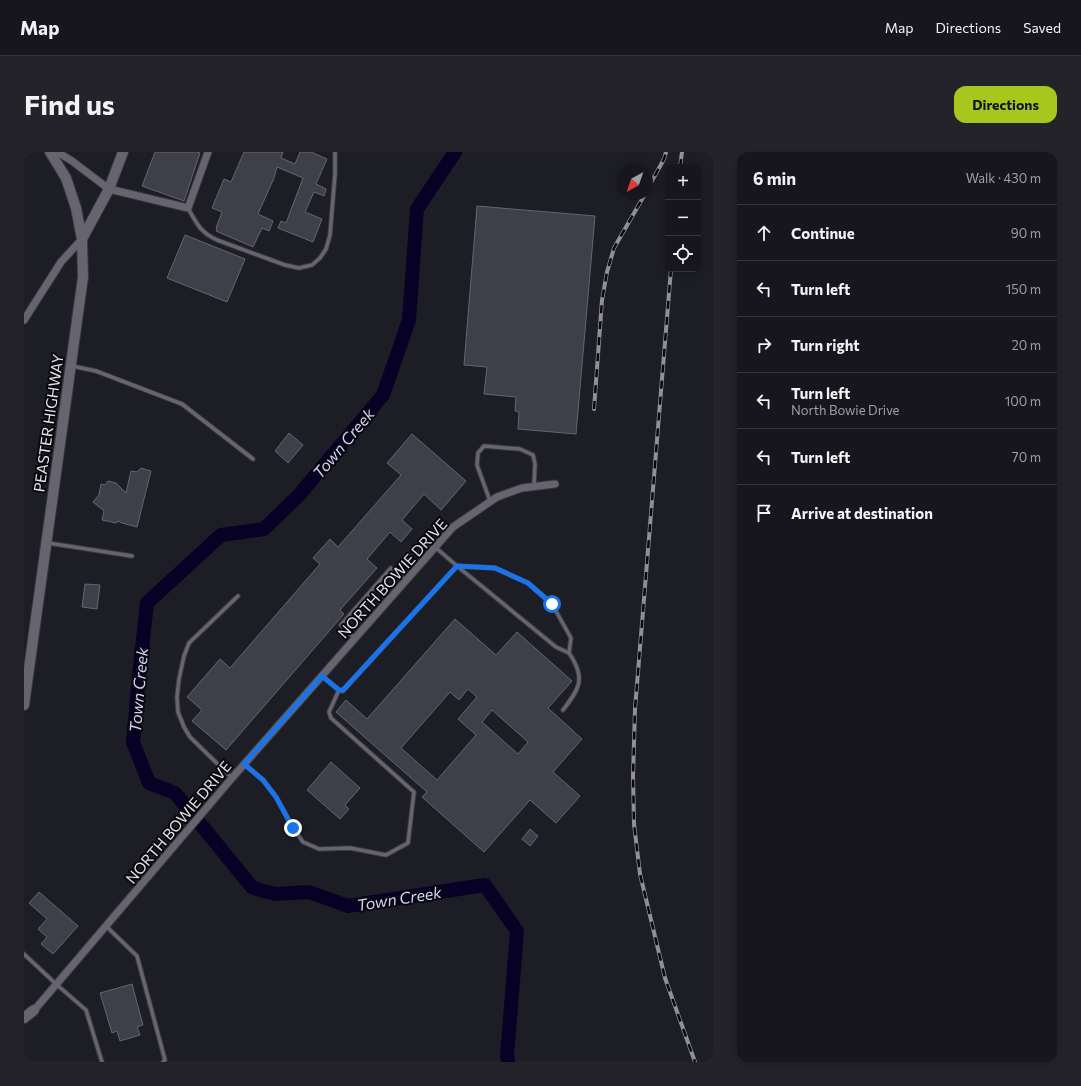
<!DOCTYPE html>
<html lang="en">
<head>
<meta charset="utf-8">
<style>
  :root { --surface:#16161c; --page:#232329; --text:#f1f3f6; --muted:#9e9fa3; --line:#35353b; --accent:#a8c71d }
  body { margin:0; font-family:Commissioner,sans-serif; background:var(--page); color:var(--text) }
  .controls { position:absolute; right:12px; top:12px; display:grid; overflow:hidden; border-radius:8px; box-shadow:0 2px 10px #0003 }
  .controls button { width:36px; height:36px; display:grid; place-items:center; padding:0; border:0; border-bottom:1px solid var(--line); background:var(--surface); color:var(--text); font:20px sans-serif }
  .compass { position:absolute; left:593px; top:12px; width:36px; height:36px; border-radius:50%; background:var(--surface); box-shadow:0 2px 10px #0003; rotate:220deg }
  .stop { position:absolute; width:12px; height:12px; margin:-9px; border:3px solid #1a73e8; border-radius:50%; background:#fff }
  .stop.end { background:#1a73e8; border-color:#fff; box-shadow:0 1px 4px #0008 }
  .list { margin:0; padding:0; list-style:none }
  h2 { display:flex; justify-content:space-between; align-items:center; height:52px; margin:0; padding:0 16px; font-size:17px }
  h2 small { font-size:13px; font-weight:400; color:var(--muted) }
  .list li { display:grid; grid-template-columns:26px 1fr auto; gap:12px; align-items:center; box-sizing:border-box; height:56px; padding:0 16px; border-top:1px solid var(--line) }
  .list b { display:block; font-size:15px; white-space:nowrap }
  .list p { margin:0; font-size:13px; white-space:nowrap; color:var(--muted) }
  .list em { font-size:13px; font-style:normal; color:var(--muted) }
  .icon { flex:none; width:22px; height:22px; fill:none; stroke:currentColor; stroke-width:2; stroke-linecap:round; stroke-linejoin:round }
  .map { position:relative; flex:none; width:689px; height:910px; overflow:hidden; border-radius:12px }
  header { display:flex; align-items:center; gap:24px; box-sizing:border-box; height:56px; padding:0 20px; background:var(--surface); border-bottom:1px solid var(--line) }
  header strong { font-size:19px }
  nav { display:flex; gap:22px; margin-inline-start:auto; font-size:14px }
  .intro { display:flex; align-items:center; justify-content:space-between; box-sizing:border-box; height:96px; padding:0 24px }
  h1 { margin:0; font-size:28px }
  .button { padding:10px 18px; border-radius:12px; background:var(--accent); color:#111; font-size:14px; font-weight:700 }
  main { display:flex; gap:24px; padding:0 24px }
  aside { flex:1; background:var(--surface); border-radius:12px; box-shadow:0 2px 10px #0003 }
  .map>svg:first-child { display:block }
</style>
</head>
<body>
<header>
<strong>Map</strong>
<nav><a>Map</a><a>Directions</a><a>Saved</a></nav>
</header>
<div class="intro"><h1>Find us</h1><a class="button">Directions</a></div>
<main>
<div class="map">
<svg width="689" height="910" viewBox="0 0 689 910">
  <rect width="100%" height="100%" fill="#1d1d26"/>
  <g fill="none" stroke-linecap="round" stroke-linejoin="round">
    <polyline stroke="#090125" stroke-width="14" points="431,0 393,57 385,168 359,243 275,343 240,377 197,383 123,451 115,523 109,590 125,631 151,641 228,735 239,739 252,742 285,740 324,754 461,733 493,779 483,904 484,910"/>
  </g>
  <g fill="#3f3f49" stroke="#656570" fill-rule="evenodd">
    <polygon points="131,0 173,0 176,1 160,49 118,34"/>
    <polygon points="220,0 259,0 257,6 271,12 276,0 287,0 303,7 292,32 302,37 300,44 290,40 281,60 298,67 289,90 254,76 257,69 262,71 279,26 253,15 250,26 234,62 249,69 245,79 238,76 229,95 192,79 193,76 192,76 198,60 188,56 200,27 207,30"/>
    <polygon points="453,54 571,64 552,282 494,277 495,260 491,259 492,245 460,242 463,215 440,213"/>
    <polygon points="161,83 221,107 203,150 143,126"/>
    <polygon points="265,281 279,293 264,311 251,299"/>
    <polygon points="388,282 442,329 417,358 400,342 378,368 388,377 377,390 366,380 343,407 353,416 316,458 320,462 202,598 168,569 178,558 163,545 196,507 206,516 296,412 289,406 306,387 314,395 377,323 363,311"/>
    <polygon points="117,316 127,319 113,375 98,371 94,369 92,371 78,368 80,359 69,350 75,343 77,332 81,333 84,329 92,331 102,341 107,319 113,320"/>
    <polygon points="61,432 76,433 73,457 58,455"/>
    <path d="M431,467l41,36 21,-23 55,49 -24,27 34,31 -29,33 27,24 -24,27 -26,-23 -46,52 -62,-55 5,-5 -91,-80 10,-12 21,19zM444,537l9,8 -19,22 18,16 -39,45 -36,-32 49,-56 9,8zM468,558l36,32 -10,12 -36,-32z"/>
    <polygon points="307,610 336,636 321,653 325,657 316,667 283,638"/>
    <polygon points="506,677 514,684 506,694 498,687"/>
    <polygon points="15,740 54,774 29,802 17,792 23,785 14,777 23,767 5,751"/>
    <polygon points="108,832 119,873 113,875 116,883 96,889 93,879 88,881 76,841"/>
  </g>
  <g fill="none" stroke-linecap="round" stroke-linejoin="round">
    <g stroke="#38383f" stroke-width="5.5">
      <g id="lane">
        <path d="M164,56c9,16 12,24 29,32l68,25 14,3 13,-3 8,-7 6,-9 4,-14 5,-61v-22"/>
        <polyline points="48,214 72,219 158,252 229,307"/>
        <polyline points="466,349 453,313 454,301 460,294 496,297 509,303 511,312 510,334"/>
        <polyline points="24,391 108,404"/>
        <polyline points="331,486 317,473 367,416 382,429"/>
        <polyline points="298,524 315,538 319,539 433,414 532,495 545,501 547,486 528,452 504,431 471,416 433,414 411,395"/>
        <path d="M539,558c17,-22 23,-32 6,-57"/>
        <polyline points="220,612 239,628 252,645 269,676 279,690 295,697 326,696 362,703 384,691 390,640 307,566 305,560 315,538"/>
        <polyline points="208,626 166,585 160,575 154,560 153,545 155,527 160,504 165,491 214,444"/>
        <polyline points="82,774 113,804 141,908 139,910"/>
        <polyline points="0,802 32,832 62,858 78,910"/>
      </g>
    </g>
    <g stroke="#38383f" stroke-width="9">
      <g id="street">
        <polyline points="33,0 48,9 85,37 164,56 184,0"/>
        <polyline points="0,168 37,110 58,87"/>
        <polyline points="7,862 208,626 429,375 473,345 498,336 531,332"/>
      </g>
    </g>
    <g stroke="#38383f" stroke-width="12">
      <g id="secondary">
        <polyline points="58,87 85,37 99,0"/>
        <polyline points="0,553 59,125 58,87 52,56 42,26 26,0"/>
        <polyline points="0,866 10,858"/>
      </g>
    </g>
    <use href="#lane" stroke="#65646f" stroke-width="3.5"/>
    <use href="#street" stroke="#65646f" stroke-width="7"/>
    <use href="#secondary" stroke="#65646f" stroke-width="10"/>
    <g stroke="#909097" stroke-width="4">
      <g id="rail">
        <polyline points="656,15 658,0"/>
        <polyline points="623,38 640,7 642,0"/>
        <polyline points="647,117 611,557 609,624 610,672 616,722 641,826 671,910"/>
        <polyline points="570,257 578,148 583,120 590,96 621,42"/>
      </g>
    </g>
    <use href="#rail" stroke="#08080c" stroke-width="2.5" stroke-dasharray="8" stroke-linecap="butt"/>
  </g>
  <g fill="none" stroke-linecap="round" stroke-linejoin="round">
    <polyline stroke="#1a73e8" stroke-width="5" points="269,676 252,645 239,628 220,612 298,524 315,538 319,538 433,414 471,416 504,431 528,452"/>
  </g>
  <g text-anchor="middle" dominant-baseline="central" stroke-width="4" stroke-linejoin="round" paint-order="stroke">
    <g font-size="15" fill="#e4e4ea" stroke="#08080c">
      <text transform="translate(24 271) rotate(-82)">PEASTER HIGHWAY</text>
      <text transform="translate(368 426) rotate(-48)">NORTH BOWIE DRIVE</text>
      <text transform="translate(154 670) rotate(-50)">NORTH BOWIE DRIVE</text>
    </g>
    <g font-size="16" font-style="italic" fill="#d1d0fe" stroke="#08080c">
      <text transform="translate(319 291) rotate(-50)">Town Creek</text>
      <text transform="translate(114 538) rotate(-85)">Town Creek</text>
      <text transform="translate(375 746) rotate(-9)">Town Creek</text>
    </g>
  </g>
</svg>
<div class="controls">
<button>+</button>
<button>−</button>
<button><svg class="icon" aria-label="locate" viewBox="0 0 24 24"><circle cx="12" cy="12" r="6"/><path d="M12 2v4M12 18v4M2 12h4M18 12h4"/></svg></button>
</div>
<svg class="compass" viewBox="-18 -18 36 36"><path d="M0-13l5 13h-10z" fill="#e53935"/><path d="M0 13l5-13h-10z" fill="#9e9fa3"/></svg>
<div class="stop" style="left:528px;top:452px"></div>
<div class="stop end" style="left:269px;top:676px"></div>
</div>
<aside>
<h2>6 min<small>Walk · 430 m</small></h2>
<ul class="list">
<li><svg class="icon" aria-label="ahead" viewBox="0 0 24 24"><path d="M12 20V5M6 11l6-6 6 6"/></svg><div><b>Continue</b></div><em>90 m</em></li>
<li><svg class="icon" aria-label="left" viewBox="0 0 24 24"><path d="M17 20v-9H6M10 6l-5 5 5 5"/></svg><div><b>Turn left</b></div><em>150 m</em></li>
<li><svg class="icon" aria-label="right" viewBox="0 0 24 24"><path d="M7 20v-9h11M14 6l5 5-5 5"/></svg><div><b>Turn right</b></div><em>20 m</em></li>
<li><svg class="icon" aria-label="left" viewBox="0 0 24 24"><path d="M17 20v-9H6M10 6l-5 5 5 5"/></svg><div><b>Turn left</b><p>North Bowie Drive</p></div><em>100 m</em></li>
<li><svg class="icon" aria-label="left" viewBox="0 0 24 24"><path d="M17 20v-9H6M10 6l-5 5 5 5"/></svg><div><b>Turn left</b></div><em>70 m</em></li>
<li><svg class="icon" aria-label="arrive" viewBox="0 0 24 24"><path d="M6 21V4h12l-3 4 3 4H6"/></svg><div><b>Arrive at destination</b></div></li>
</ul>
</aside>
</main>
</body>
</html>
